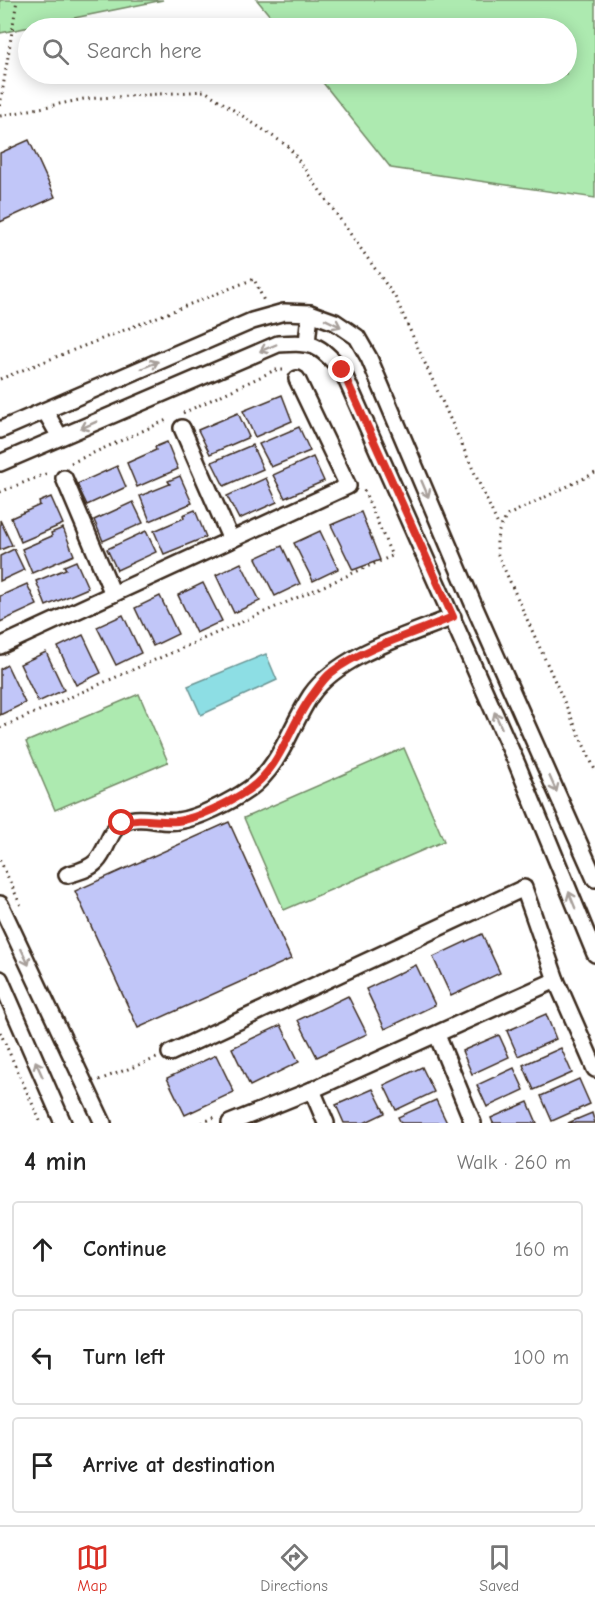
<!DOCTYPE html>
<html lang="en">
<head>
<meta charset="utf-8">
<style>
  :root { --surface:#fff; --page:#f6f6f6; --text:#222; --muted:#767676; --line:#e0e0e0; --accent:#d93025 }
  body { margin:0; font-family:"Comic Neue",sans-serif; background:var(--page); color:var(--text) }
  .stop { position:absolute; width:18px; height:18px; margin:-14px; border:4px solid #d93025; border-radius:50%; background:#fff }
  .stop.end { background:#d93025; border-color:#fff; box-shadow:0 2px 6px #0008 }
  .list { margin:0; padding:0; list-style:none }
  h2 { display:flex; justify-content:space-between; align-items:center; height:78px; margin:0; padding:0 24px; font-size:26px }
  h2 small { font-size:20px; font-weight:400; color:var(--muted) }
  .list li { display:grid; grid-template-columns:39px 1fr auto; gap:18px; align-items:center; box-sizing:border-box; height:96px; margin:0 12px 12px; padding:0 12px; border:2px solid var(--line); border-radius:6px }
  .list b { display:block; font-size:22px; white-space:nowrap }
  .list em { font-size:20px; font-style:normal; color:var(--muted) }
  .icon { flex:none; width:33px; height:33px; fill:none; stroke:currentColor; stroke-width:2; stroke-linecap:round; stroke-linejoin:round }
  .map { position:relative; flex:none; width:595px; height:1123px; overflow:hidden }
  .search { position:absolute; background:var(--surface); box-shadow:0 3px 15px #0003; left:18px; right:18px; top:18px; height:66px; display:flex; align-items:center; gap:15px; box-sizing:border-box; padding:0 21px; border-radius:33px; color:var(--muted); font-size:22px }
  .sheet { height:402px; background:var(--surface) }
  nav { display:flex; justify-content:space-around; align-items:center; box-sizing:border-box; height:84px; border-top:2px solid var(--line); background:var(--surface); font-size:16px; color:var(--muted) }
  nav a { display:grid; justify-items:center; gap:3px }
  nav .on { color:var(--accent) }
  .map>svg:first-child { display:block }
</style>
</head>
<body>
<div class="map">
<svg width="595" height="1123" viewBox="0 0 595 1123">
  <rect width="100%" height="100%" fill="#fff"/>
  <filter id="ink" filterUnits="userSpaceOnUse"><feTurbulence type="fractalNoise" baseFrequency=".0167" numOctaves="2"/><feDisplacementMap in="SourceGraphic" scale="12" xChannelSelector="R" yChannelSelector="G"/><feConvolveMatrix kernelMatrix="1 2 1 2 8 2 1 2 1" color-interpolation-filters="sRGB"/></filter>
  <g filter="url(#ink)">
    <g fill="#adeab0" stroke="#748a67" stroke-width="1.5">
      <polygon points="0,0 163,0 0,33"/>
      <polygon points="257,0 595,0 595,198 391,168 316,74 566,74 566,28 280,28"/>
      <polygon points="139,694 168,762 55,810 26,742"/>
      <polygon points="404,748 444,841 284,910 244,818"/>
    </g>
    <polygon fill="#8ddee4" stroke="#6c9695" stroke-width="1.5" points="266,654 277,680 201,715 188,686"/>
    <g fill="#c1c6f8" stroke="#3b2a1e" stroke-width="1.5">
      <polygon points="29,140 55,197 0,222 0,153"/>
      <polygon points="282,395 292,421 255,437 243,411"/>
      <polygon points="238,413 249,437 210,454 198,430"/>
      <polygon points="299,427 310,451 271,467 259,444"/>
      <polygon points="167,442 178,469 137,487 127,463 156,450 155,447"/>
      <polygon points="252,445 263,469 224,486 212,462"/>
      <polygon points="313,457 324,481 285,498 273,475"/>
      <polygon points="117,466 126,487 87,505 77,484"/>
      <polygon points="180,476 192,503 150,521 140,496 170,484 168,481"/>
      <polygon points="266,478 277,502 239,519 227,496"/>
      <polygon points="51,497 63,524 21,542 11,518 40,505 39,502"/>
      <polygon points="133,502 143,523 103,541 94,520"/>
      <polygon points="195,510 206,537 164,554 154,531 184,518 183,515"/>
      <polygon points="361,512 380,560 353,570 331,525"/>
      <polygon points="0,520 12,545 0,550"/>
      <polygon points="63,528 74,555 32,573 22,549 52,536 51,533"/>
      <polygon points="146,531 156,552 117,570 107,549"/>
      <polygon points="320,531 338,569 313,581 294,543"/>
      <polygon points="282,546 300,584 275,596 256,558"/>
      <polygon points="14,549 24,570 0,581 0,556"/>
      <polygon points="76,561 88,588 46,606 36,581 66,569 64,566"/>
      <polygon points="241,563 260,601 234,613 216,575"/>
      <polygon points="203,583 222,621 196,633 178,595"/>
      <polygon points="27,584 37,605 0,622 0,596"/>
      <polygon points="160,596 178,634 153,646 135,608"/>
      <polygon points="123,615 141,653 116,665 97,627"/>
      <polygon points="83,635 101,673 76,685 58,647"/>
      <polygon points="46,652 64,690 38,702 20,664"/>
      <polygon points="7,665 25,703 0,715 0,669"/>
      <polygon points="229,822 291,959 138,1028 75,891"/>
      <polygon points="482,934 500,973 451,996 433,957"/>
      <polygon points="416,965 435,1005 385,1029 366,989"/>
      <polygon points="348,996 367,1034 317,1057 298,1020"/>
      <polygon points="546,1014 556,1039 518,1056 507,1031"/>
      <polygon points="281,1025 299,1062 250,1086 232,1048"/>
      <polygon points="499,1035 509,1057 472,1074 462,1051"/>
      <polygon points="561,1048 572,1073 534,1090 523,1065"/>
      <polygon points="216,1055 234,1092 185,1115 167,1078"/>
      <polygon points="422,1067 434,1092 396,1110 384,1085"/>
      <polygon points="514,1068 524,1090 487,1107 477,1085"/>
      <polygon points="579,1079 590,1104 552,1121 541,1096"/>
      <polygon points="373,1089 385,1113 364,1123 344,1123 336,1105"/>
      <polygon points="436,1100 447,1123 401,1123 398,1117"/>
      <polygon points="528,1102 537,1123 493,1123 491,1118"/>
      <polygon points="592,1113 595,1123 568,1123"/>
    </g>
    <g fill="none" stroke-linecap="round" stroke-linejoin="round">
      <g stroke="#3b2a1e" stroke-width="20">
        <g id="street">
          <polyline points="307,343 310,313"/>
          <polyline points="45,411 60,437"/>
          <polyline points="182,428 231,540"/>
          <polyline points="0,430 252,321 284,312 310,313 335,322 357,337 369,358 475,608 595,879"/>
          <path d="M0,463l278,-119c36,-2 39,-1 64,26l175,394 78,190"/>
          <polyline points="64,478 113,594"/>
          <polyline points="0,646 348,486 297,379"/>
          <path d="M67,875c9,-3 21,-5 29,-13 12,-12 12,-32 28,-40 17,-8 37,2 54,-1 21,-3 54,-20 71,-32 32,-23 41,-62 62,-94 29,-41 96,-59 142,-78"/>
          <polyline points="0,904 103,1123"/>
          <polyline points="0,979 63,1123"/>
          <polyline points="437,1035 473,1123"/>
          <polyline points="170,1053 524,888 556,980 595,1069"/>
          <polyline points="312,1090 326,1123"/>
          <polyline points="230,1123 312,1090 556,980"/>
        </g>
      </g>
      <g stroke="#3b2a1e" stroke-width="3" stroke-dasharray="1.5 4.5" stroke-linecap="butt">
        <polyline points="0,106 17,0"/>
        <polyline points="0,116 84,99 205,91 289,147 395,297 499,527"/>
        <polyline points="0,379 254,279 264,301"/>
        <polyline points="183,413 275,370 284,370"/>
        <polyline points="71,463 169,419"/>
        <path d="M595,473l-87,42c-10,14 -13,23 -10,40l97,215"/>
        <polyline points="0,492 48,473"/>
        <polyline points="0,728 392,556 363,488"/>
        <polyline points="0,860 22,908"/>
        <polyline points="0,1032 41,1123"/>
        <polyline points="99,1080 157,1058"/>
        <polyline points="202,1123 215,1117"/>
      </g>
      <use href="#street" stroke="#fff" stroke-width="15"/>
    </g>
    <defs><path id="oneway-shaft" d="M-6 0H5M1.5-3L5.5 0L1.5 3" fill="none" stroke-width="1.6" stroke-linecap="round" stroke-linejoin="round" transform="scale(1.5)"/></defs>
    <g stroke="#a79f9a">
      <use href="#oneway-shaft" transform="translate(333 323) rotate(26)"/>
      <use href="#oneway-shaft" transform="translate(268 348) rotate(157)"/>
      <use href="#oneway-shaft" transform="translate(150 365) rotate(-23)"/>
      <use href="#oneway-shaft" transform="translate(89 425) rotate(156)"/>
      <use href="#oneway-shaft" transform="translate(425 489) rotate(67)"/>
      <use href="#oneway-shaft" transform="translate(498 720) rotate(-114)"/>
      <use href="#oneway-shaft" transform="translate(553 784) rotate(66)"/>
      <use href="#oneway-shaft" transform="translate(572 900) rotate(-112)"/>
      <use href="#oneway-shaft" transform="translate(25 957) rotate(65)"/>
      <use href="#oneway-shaft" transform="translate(39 1069) rotate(-114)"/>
    </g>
  </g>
  <g fill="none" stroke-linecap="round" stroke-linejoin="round" filter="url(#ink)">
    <path stroke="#d93025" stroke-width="8" d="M122,823c19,-7 36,0 55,-2 20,-2 53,-19 71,-31 35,-24 41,-66 66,-97 5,-7 11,-16 18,-21 29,-23 85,-40 121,-55l-111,-247"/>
  </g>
</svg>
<div class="stop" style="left:122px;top:823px"></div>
<div class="stop end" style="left:342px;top:370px"></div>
<div class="search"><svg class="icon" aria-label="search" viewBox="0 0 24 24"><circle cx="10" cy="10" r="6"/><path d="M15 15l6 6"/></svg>Search here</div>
</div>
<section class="sheet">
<h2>4 min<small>Walk · 260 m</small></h2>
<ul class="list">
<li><svg class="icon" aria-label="ahead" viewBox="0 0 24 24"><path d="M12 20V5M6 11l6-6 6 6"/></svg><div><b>Continue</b></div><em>160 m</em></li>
<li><svg class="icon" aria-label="left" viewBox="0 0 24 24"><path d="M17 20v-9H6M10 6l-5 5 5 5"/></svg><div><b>Turn left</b></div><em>100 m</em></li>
<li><svg class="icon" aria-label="arrive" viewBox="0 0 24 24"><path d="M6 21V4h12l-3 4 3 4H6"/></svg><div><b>Arrive at destination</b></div></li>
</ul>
</section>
<nav>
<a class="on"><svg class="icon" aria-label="map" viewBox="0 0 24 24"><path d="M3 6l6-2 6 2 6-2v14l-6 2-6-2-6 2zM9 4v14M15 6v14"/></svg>Map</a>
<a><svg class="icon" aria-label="directions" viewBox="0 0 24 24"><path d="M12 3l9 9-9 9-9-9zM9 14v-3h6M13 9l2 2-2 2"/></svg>Directions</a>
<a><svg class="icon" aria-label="saved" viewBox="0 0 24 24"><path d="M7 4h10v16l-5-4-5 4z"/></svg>Saved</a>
</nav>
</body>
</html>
